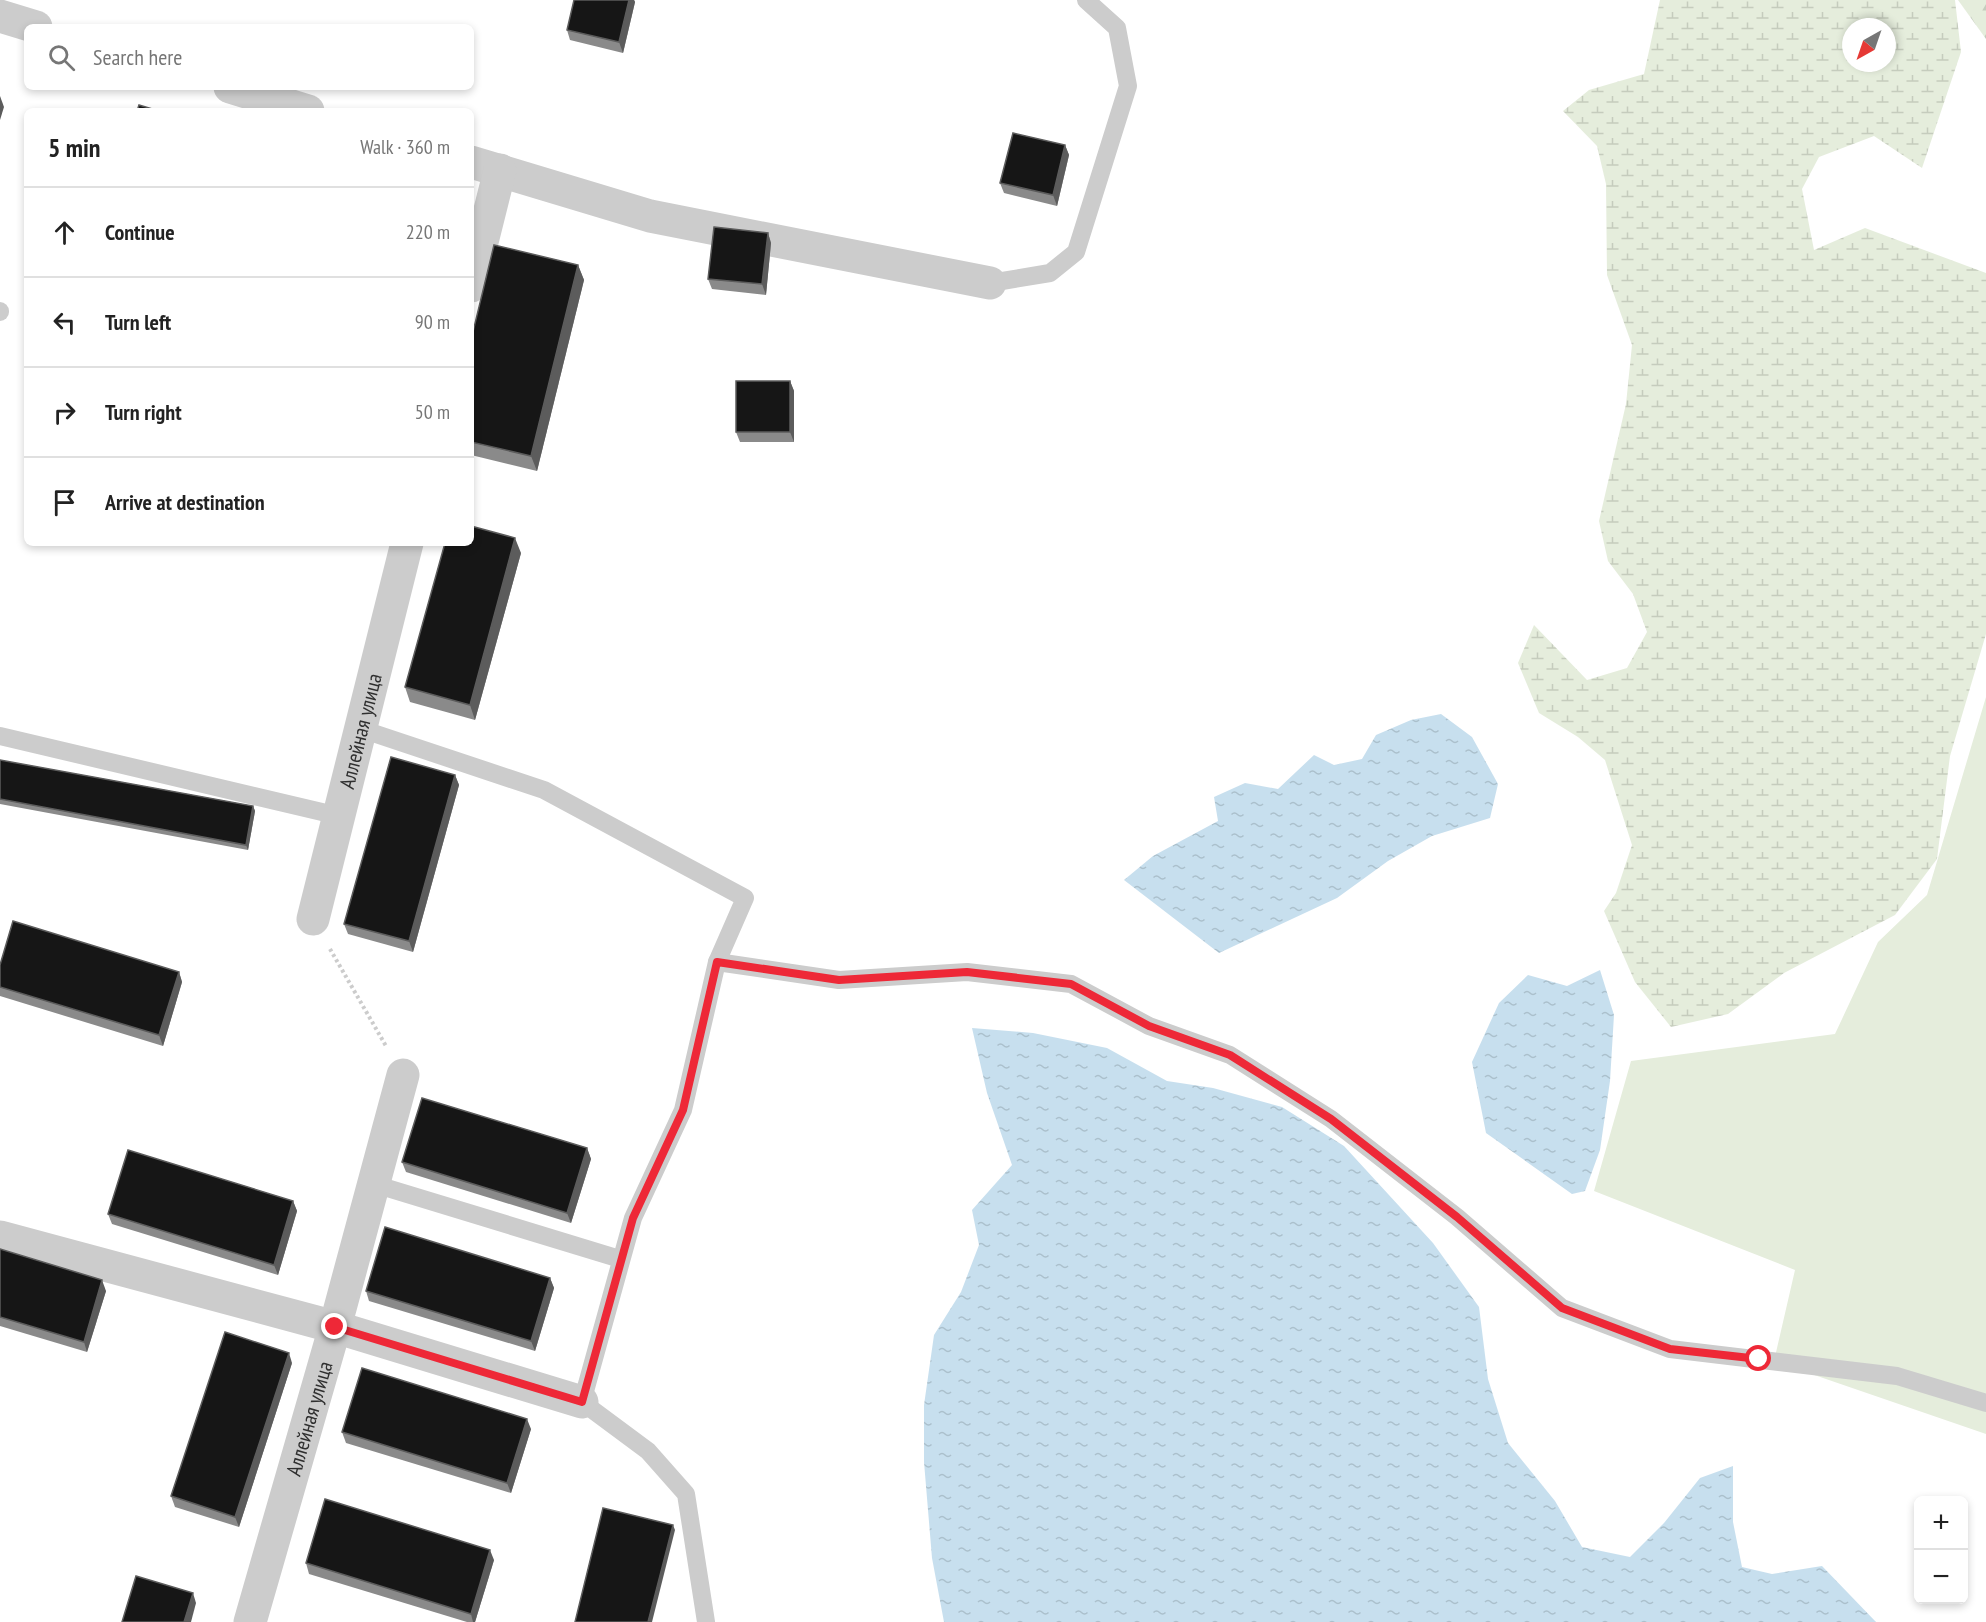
<!DOCTYPE html>
<html lang="en">
<head>
<meta charset="utf-8">
<style>
  :root { --surface:#fff; --page:#f6f6f6; --text:#222; --muted:#767676; --line:#e0e0e0 }
  body { margin:0; font-family:"PT Sans Narrow",sans-serif; background:var(--page); color:var(--text) }
  .controls { position:absolute; right:18px; bottom:18px; display:grid; overflow:hidden; border-radius:9px; box-shadow:0 3px 9px #0003 }
  .controls button { width:54px; height:54px; display:grid; place-items:center; padding:0; border:0; border-bottom:2px solid var(--line); background:var(--surface); color:var(--text); font:30px sans-serif }
  .compass { position:absolute; left:1842px; top:18px; width:54px; height:54px; border-radius:50%; background:var(--surface); box-shadow:0 3px 9px #0003; rotate:220deg }
  .stop { position:absolute; width:18px; height:18px; margin:-14px; border:4px solid #ee2837; border-radius:50%; background:#fff }
  .stop.end { background:#ee2837; border-color:#fff; box-shadow:0 2px 6px #0008 }
  .list { margin:0; padding:0; list-style:none }
  h2 { display:flex; justify-content:space-between; align-items:center; height:78px; margin:0; padding:0 24px; font-size:26px }
  h2 small { font-size:20px; font-weight:400; color:var(--muted) }
  .list li { display:grid; grid-template-columns:39px 1fr auto; gap:18px; align-items:center; box-sizing:border-box; height:90px; padding:0 24px; border-top:2px solid var(--line) }
  .list b { display:block; font-size:22px; white-space:nowrap }
  .list em { font-size:20px; font-style:normal; color:var(--muted) }
  .icon { flex:none; width:33px; height:33px; fill:none; stroke:currentColor; stroke-width:2; stroke-linecap:round; stroke-linejoin:round }
  .map { position:relative; flex:none; width:1986px; height:1622px; overflow:hidden }
  .search { position:absolute; background:var(--surface); box-shadow:0 3px 9px #0003; left:24px; top:24px; width:450px; height:66px; display:flex; align-items:center; gap:15px; box-sizing:border-box; padding:0 21px; border-radius:9px; color:var(--muted); font-size:22px }
  .panel { position:absolute; background:var(--surface); box-shadow:0 3px 9px #0003; left:24px; top:108px; width:450px; height:438px; border-radius:9px }
  .map>svg:first-child { display:block }
</style>
</head>
<body>
<div class="map">
<svg width="1986" height="1622" viewBox="0 0 1986 1622">
  <defs>
    <pattern id="forest-firs" width="22" height="20" patternUnits="userSpaceOnUse" patternTransform="scale(1.5)"><rect width="22" height="20" fill="#e5eddc"/><path d="M5 1l3.5 6h-7zM16 11l3.5 6h-7z" fill="#c5ccbd"/></pattern>
    <pattern id="wetland-marsh" width="20" height="14" patternUnits="userSpaceOnUse" patternTransform="scale(1.5)"><rect width="20" height="14" fill="#e5eddc"/><path d="M1 5h8M5 5V1M11 12h8M15 12V8" fill="none" stroke="#c5ccbd"/></pattern>
    <pattern id="water-ripples" width="26" height="14" patternUnits="userSpaceOnUse" patternTransform="scale(1.5)"><rect width="26" height="14" fill="#c7dfee"/><path d="M2 4q2-2 4 0t4 0M15 11q2-2 4 0t4 0" fill="none" stroke="#abc0cc"/></pattern>
  </defs>
  <rect width="100%" height="100%" fill="#fff"/>
  <polygon fill="url(#forest-firs)" points="1958,0 1986,0 1986,39"/>
  <path fill="url(#wetland-marsh)" fill-rule="evenodd" d="M1660,0h295l6,52 -39,116 -48,-32 -55,21 -17,32 12,61 51,-22 121,45v361l-36,122 -13,103 -42,56 -111,58 -56,41 -57,13 -36,-45 -31,-71 12,-18 16,-48 -27,-85 -27,-23 -39,-24 -21,-50 16,-38 53,55 40,-12 20,-36 -14,-38 -25,-33 -9,-40 27,-117 6,-59 -25,-70 -1,-91 -9,-38 -34,-35 26,-21 55,-16zM1851,27h36v36h-36z"/>
  <polygon fill="#e5eddc" points="1986,697 1986,1434 1774,1361 1795,1270 1594,1191 1631,1061 1835,1034 1878,942 1927,895"/>
  <g fill="url(#water-ripples)">
    <polygon points="1441,714 1472,737 1498,784 1490,818 1432,836 1388,861 1337,898 1219,953 1124,880 1153,856 1218,821 1214,797 1245,783 1278,789 1314,755 1334,765 1362,759 1376,735 1411,720"/>
    <polygon points="1600,970 1614,1015 1610,1081 1600,1150 1585,1191 1572,1194 1486,1133 1472,1062 1499,1003 1528,975 1567,986"/>
    <polygon points="972,1028 1033,1033 1107,1048 1167,1081 1213,1088 1282,1107 1344,1146 1433,1243 1479,1307 1488,1379 1508,1443 1555,1501 1582,1547 1630,1557 1664,1523 1700,1478 1733,1466 1733,1522 1742,1567 1772,1574 1822,1566 1876,1622 944,1622 932,1558 924,1462 924,1405 934,1335 961,1292 979,1245 972,1210 1012,1165 987,1093"/>
  </g>
  <g fill="none" stroke-linecap="round" stroke-linejoin="round">
    <polyline stroke="#ccc" stroke-width="4" stroke-dasharray="3 3" stroke-linecap="butt" points="330,949 386,1046"/>
    <g stroke="#ccc" stroke-width="18">
      <polyline points="990,283 1050,273 1076,252 1128,86 1117,28 1086,0"/>
      <polyline points="0,311 0,312"/>
      <polyline points="361,729 544,790 745,898 717,962"/>
      <polyline points="0,736 339,816"/>
      <polyline points="374,1184 620,1259"/>
      <polyline points="706,1622 686,1494 648,1451 582,1402 633,1218 683,1110 717,962 839,980 967,972 1071,984 1149,1026 1230,1055 1331,1119 1457,1217 1562,1308 1670,1349 1897,1376 1986,1403"/>
    </g>
    <g stroke="#ccc" stroke-width="33">
      <polyline points="0,16 36,27"/>
      <polyline points="230,87 308,111"/>
      <polyline points="471,162 650,216 990,283"/>
      <polyline points="471,286 500,170"/>
      <path id="s1" d="M313,919l94,-376"/>
      <polyline points="0,1237 335,1327 582,1402"/>
      <path id="s2" d="M250,1622l85,-295 68,-252"/>
    </g>
  </g>
  <g fill="#8a8a8a">
    <polygon points="629,0 634,0 635,2 623,53 570,40 567,30"/>
    <polygon points="1065,145 1069,155 1057,206 1004,193 1000,183"/>
    <polygon points="768,233 771,243 766,295 712,289 708,279"/>
    <polygon points="578,265 584,280 537,471 471,455 471,340"/>
    <polygon points="790,381 794,391 794,442 740,442 736,432"/>
    <polygon points="521,553 475,720 410,702 405,687"/>
    <polygon points="0,760 253,806 255,811 248,850 0,804"/>
    <polygon points="455,775 459,785 413,952 348,934 344,924"/>
    <polygon points="0,965 179,972 182,982 163,1046 0,996"/>
    <polygon points="587,1148 591,1159 571,1223 406,1172 402,1162"/>
    <polygon points="293,1201 297,1211 278,1275 112,1224 108,1214"/>
    <polygon points="0,1249 106,1291 87,1352 0,1326"/>
    <polygon points="550,1278 554,1288 535,1351 369,1301 366,1291"/>
    <polygon points="292,1363 239,1527 175,1507 171,1496"/>
    <polygon points="531,1429 511,1493 346,1443 342,1432"/>
    <polygon points="494,1560 475,1622 467,1622 309,1574 306,1563"/>
  </g>
  <g fill="#5c5c5c">
    <polygon points="629,0 634,0 635,2 623,53 619,42"/>
    <polygon points="0,96 4,107 0,120"/>
    <polygon points="1065,145 1069,155 1057,206 1053,195"/>
    <polygon points="768,233 771,243 766,295 762,284"/>
    <polygon points="578,265 584,280 537,471 531,456"/>
    <polygon points="790,381 794,391 794,442 790,432"/>
    <polygon points="515,538 521,553 475,720 470,705"/>
    <polygon points="455,775 459,785 413,952 409,941"/>
    <polygon points="253,806 255,811 248,850 246,845"/>
    <polygon points="179,972 182,982 163,1046 159,1035"/>
    <polygon points="587,1148 591,1159 571,1223 567,1213"/>
    <polygon points="293,1201 297,1211 278,1275 274,1265"/>
    <polygon points="550,1278 554,1288 535,1351 531,1341"/>
    <polygon points="102,1280 106,1291 87,1352 84,1342"/>
    <polygon points="289,1353 292,1363 239,1527 235,1517"/>
    <polygon points="527,1419 531,1429 511,1493 507,1483"/>
    <polygon points="673,1525 675,1530 652,1622 648,1622"/>
    <polygon points="490,1550 494,1560 475,1622 473,1622 471,1614"/>
    <polygon points="193,1593 196,1603 191,1622 184,1622"/>
  </g>
  <g fill="#161616" stroke="#5c5c5c" stroke-width="1.5">
    <polygon points="574,0 629,0 619,42 567,30"/>
    <polygon points="139,105 159,111 137,111"/>
    <polygon points="1013,133 1065,145 1053,195 1000,183"/>
    <polygon points="714,227 768,233 762,284 708,279"/>
    <polygon points="494,245 578,265 531,456 471,442 471,340"/>
    <rect x="736" y="381" width="54" height="51"/>
    <polygon points="471,526 515,538 470,705 405,687 445,543 471,543"/>
    <polygon points="391,757 455,775 409,941 344,924"/>
    <polygon points="0,760 253,806 246,845 0,799"/>
    <polygon points="13,921 179,972 159,1035 0,987 0,965"/>
    <polygon points="422,1098 587,1148 567,1213 402,1162"/>
    <polygon points="128,1150 293,1201 274,1265 108,1214"/>
    <polygon points="385,1227 550,1278 531,1341 366,1291"/>
    <polygon points="0,1249 102,1280 84,1342 0,1317"/>
    <polygon points="225,1332 289,1353 235,1517 171,1496"/>
    <polygon points="362,1368 527,1419 507,1483 342,1432"/>
    <polygon points="325,1499 490,1550 471,1614 306,1563"/>
    <polygon points="603,1508 673,1525 648,1622 575,1622"/>
    <polygon points="136,1576 193,1593 184,1622 122,1622"/>
  </g>
  <g fill="none" stroke-linecap="round" stroke-linejoin="round">
    <polyline stroke="#ee2837" stroke-width="8" points="335,1327 582,1402 633,1218 683,1110 717,962 839,980 967,972 1071,984 1149,1026 1230,1055 1331,1119 1457,1217 1562,1308 1670,1349 1759,1359"/>
  </g>
  <g text-anchor="middle" dominant-baseline="central" stroke-width="6" stroke-linejoin="round" paint-order="stroke">
    <g font-size="21" fill="#2f2f2f" stroke="#fff">
      <text stroke="none"><textPath href="#s1" startOffset="194">Аллейная улица</textPath></text>
      <text stroke="none"><textPath href="#s2" startOffset="212">Аллейная улица</textPath></text>
    </g>
  </g>
</svg>
<div class="controls">
<button>+</button>
<button>−</button>
</div>
<svg class="compass" viewBox="-18 -18 36 36"><path d="M0-13l5 13h-10z" fill="#e53935"/><path d="M0 13l5-13h-10z" fill="#767676"/></svg>
<div class="stop" style="left:1759px;top:1359px"></div>
<div class="stop end" style="left:335px;top:1327px"></div>
<div class="search"><svg class="icon" aria-label="search" viewBox="0 0 24 24"><circle cx="10" cy="10" r="6"/><path d="M15 15l6 6"/></svg>Search here</div>
<section class="panel">
<h2>5 min<small>Walk · 360 m</small></h2>
<ul class="list">
<li><svg class="icon" aria-label="ahead" viewBox="0 0 24 24"><path d="M12 20V5M6 11l6-6 6 6"/></svg><div><b>Continue</b></div><em>220 m</em></li>
<li><svg class="icon" aria-label="left" viewBox="0 0 24 24"><path d="M17 20v-9H6M10 6l-5 5 5 5"/></svg><div><b>Turn left</b></div><em>90 m</em></li>
<li><svg class="icon" aria-label="right" viewBox="0 0 24 24"><path d="M7 20v-9h11M14 6l5 5-5 5"/></svg><div><b>Turn right</b></div><em>50 m</em></li>
<li><svg class="icon" aria-label="arrive" viewBox="0 0 24 24"><path d="M6 21V4h12l-3 4 3 4H6"/></svg><div><b>Arrive at destination</b></div></li>
</ul>
</section>
</div>
</body>
</html>
